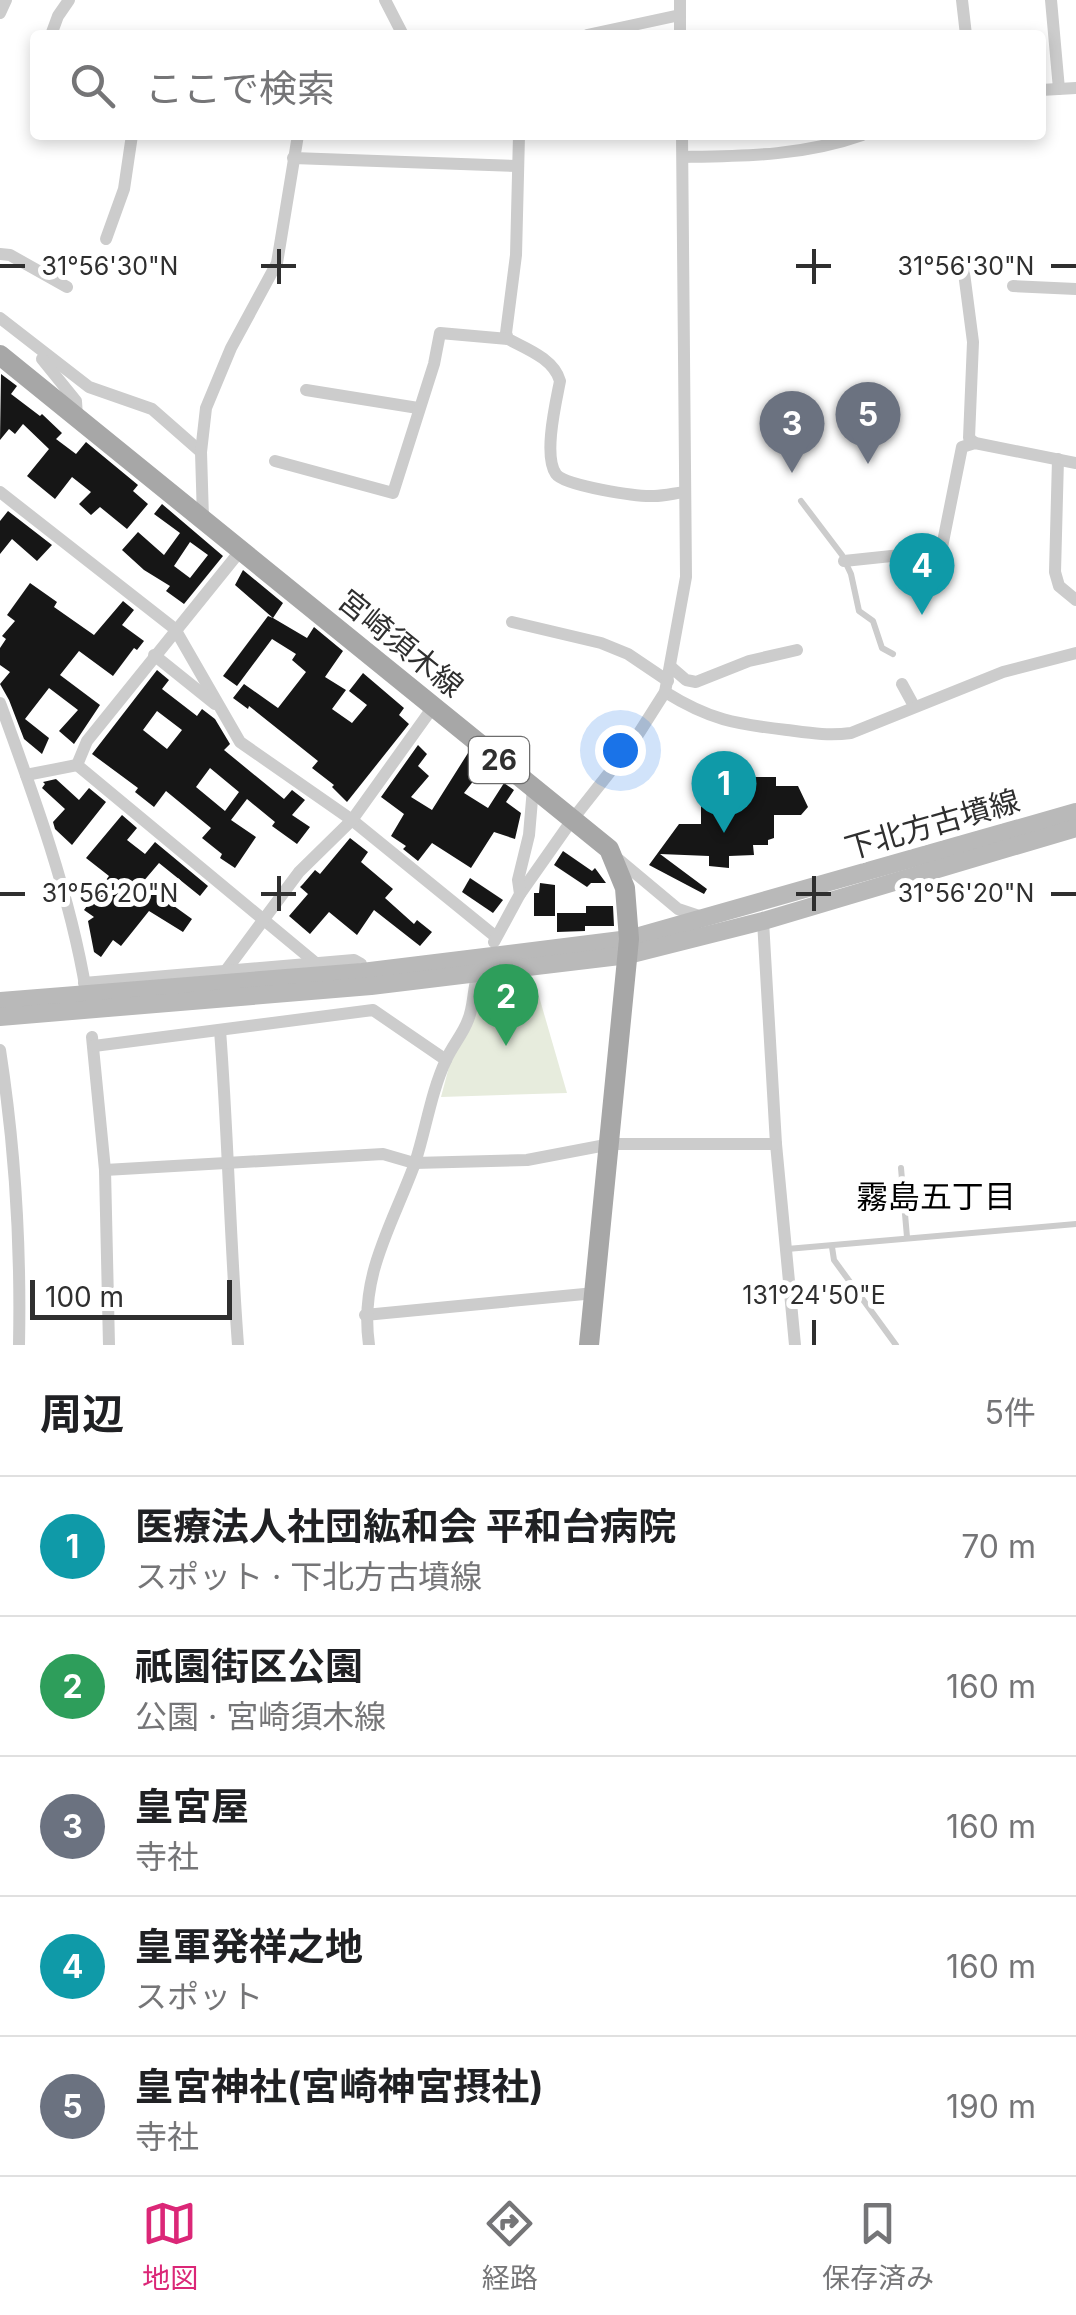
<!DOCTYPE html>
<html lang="ja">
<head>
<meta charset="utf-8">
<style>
  :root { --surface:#fff; --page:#f6f6f6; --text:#202124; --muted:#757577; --line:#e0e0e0; --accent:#db2777 }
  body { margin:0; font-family:Inter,"Noto Sans JP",sans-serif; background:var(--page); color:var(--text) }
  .scale { position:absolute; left:30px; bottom:25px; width:202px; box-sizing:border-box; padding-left:10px; border:5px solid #2f2f2f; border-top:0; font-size:28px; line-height:35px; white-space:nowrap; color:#2f2f2f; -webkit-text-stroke:8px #fff; paint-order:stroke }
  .you { position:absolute; left:620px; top:750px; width:35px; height:35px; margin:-25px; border:8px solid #fff; border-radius:50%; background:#1a73e8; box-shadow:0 0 0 15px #1a73e833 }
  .badge { display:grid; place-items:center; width:65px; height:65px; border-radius:50%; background:var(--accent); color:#fff; font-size:32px; font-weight:700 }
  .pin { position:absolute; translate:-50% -82px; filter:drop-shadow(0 2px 5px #0008) }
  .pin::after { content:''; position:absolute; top:52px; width:35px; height:30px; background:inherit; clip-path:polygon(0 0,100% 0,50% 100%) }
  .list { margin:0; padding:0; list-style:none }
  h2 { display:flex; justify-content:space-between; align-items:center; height:130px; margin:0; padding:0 40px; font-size:42px }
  h2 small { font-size:32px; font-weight:400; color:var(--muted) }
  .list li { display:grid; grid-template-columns:65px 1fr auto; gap:30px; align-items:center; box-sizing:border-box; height:140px; padding:0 40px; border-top:2px solid var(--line) }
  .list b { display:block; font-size:38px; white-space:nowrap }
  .list p { margin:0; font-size:32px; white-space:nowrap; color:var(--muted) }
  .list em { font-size:32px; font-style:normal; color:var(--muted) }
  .icon { flex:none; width:55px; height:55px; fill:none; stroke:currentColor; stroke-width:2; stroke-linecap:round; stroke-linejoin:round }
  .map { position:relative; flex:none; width:1076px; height:1345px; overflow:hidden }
  .search { position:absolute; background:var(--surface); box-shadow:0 5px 15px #0003; left:30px; right:30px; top:30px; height:110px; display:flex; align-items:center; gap:25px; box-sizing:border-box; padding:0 35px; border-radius:10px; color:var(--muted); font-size:38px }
  .sheet { height:830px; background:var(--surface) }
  nav { display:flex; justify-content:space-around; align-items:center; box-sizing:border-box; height:140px; border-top:2px solid var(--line); background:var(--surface); font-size:28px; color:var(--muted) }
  nav a { display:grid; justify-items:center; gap:5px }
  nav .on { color:var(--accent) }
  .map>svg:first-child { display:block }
</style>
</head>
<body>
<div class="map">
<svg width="1076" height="1345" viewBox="0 0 1076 1345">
  <rect width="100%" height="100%" fill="#fff"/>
  <polygon fill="#e7ecdd" points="538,993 567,1093 441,1097 450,1063 480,999"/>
  <g fill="#161616" fill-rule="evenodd">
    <polygon points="1,374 17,386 11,394 40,416 42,414 62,433 56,439 76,454 86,442 138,485 133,491 148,504 127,529 100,507 91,515 79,504 91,492 72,477 55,499 27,476 49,449 23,424 15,434 9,429 0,440"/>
    <path d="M162,504l61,52 -39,48 -18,-13 4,-5 -26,-16 -22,-20 16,-18 26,23 16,-22 -26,-19zM190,542l18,13 -18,23 -16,-12z"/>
    <polygon points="8,511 52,545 37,561 12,539 0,554 0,521"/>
    <polygon points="243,570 283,603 273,618 307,638 314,627 343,651 325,677 346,690 332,709 352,723 367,705 349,691 363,673 404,708 399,715 409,724 347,802 332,787 334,785 312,768 318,761 249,706 248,709 233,698 244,684 278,708 306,672 292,660 296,654 272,639 237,686 223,676 268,616 273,618 235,585"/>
    <polygon points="30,583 57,602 54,607 94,635 123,601 134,610 122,625 144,641 137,650 134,648 113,676 79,651 60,675 100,705 74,744 59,731 78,710 49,688 25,719 49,738 42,754 24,739 9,700 0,684 10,672 0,665 0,648 6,639 2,636 15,621 7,615"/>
    <path d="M157,670l12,10 -7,9 35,27 5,-7 13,10 15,25 -6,6 60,49 8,-9 13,10 -13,15 18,12 -13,17 -25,-18 3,-4 -28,-23 -16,21 25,17 -21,31 -15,-10 2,-4 -20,-16 9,-10 -45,-37 -12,16 -19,-15 3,-4 -46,-34zM157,711l25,19 -15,19 -24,-19zM210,768l29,24 -14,19 -29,-24z"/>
    <polygon points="418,745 427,754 418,766 429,776 411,797 432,810 468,753 485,766 464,793 488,808 504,783 514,790 506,802 521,813 515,839 494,832 471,868 432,843 418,861 403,849 406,846 391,836 404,814 381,797"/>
    <polygon points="731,777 776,777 776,786 798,786 808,807 801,815 774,815 774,838 768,840 768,845 753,845 754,855 729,856 729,868 709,866 709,856 660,854 707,889 704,894 649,865 679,824 701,824 701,797 712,781 730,781"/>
    <polygon points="56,779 79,800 89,788 106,802 72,845 55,829 53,822 65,809 42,788 45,784 43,782"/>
    <polygon points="122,815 137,828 127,840 145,854 155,842 208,886 200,896 159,863 142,883 192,919 183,932 149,911 121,946 113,940 101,957 94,952 88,921 94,917 84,910 109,876 86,858"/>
    <polygon points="350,838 368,852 361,862 393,889 385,898 414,924 417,920 432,932 420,946 374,910 357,935 329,912 310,934 289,916 308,894 300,887 303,884 315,870 320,874"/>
    <polygon points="563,851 592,871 595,868 606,883 591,883 587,887 554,865"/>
    <polygon points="470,878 503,900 493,913 462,892"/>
    <polygon points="540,883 555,885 555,916 534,916 534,893 539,893"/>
    <polygon points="586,906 613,906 614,926 585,926 585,931 557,932 557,913 586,913"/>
  </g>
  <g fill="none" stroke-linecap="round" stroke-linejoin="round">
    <g stroke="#ccc" stroke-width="6">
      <polyline points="801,501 842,555 851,574 859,611 873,621 882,648 893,654"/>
      <polyline points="901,1168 907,1237"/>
      <polyline points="832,1247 834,1260 896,1345"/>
      <polyline points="787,1249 1076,1224"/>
    </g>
    <g stroke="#ccc" stroke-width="12">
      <polyline points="385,0 403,35"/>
      <polyline points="680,0 680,35"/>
      <polyline points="962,0 966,35"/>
      <polyline points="1051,0 1059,89"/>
      <polyline points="0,13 6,0"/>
      <polyline points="51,35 58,16 69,0"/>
      <polyline points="587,35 680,15"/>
      <polyline points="1041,90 1076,88"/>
      <path d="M519,135l-3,120 -10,78 2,6c19,10 46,20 52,42 -4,21 -17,75 -4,93 8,12 83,23 98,22 11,0 21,-3 31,-4"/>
      <path d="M683,157c61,-1 120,-1 179,-22"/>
      <polyline points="293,158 518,166"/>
      <polyline points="106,239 124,189 132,135"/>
      <polyline points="0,254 10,255 67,287"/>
      <polyline points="963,265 973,342 969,438 975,443"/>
      <polyline points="1013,286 1076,289"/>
      <polyline points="0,318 89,387 152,409 201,452"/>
      <polyline points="42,359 76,401 77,417"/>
      <polyline points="306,390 418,408"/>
      <polyline points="1058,459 1055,572 1059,586 1076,600"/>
      <polyline points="275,461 393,493 434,364 440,333 508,339"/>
      <polyline points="0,492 175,629 240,742 352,820 496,937"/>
      <polyline points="203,518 201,452 206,408 231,348 277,263 298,135"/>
      <polyline points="844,561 901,555 938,555 942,547 962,447 975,443 1076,463"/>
      <polyline points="512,622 601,643 628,654 668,681"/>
      <polyline points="154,655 215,704"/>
      <polyline points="671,667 686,680 696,682 749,661 797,650"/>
      <polyline points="902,684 914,706"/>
      <path d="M665,692c45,28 70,32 122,38 23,3 41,6 64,3l152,-61 73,-19"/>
      <path d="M0,703c34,93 70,191 86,288"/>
      <polyline points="77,765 317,964"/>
      <polyline points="77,765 87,741 241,550"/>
      <polyline points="26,775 77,765"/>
      <polyline points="617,858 678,909 702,917"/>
      <polyline points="520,894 572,820 632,744 665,692 686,577 682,135"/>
      <polyline points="763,921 776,1144 795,1345"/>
      <polyline points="494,942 520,894 518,880 529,835 533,788"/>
      <polyline points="227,969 299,872 352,820 433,707"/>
      <polyline points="84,983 354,960 361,964 362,972"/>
      <path d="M220,1030c8,105 10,210 18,315"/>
      <polyline points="92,1037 105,1170 109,1345"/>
      <polyline points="94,1046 373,1010 446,1060"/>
      <path d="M0,1050c15,97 21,197 19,295"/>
      <polyline points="105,1170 383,1154 414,1163 527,1160 611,1144 776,1144"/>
      <polyline points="365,1315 595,1293"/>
      <path d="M369,1345c-10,-70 23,-119 46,-182 11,-34 16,-71 31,-103 6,-14 17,-26 22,-40 7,-16 4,-37 13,-51"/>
    </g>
    <g stroke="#b9b9b9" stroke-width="18">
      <polyline points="0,1001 362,972 629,939 1076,812"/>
      <polyline points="0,1017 371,986 628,955 763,921 1076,828"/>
    </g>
    <polyline stroke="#a7a7a7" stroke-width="20" points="0,355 609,849 625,888 629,939 589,1345"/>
  </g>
  <path fill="none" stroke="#2f2f2f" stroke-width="4" d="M279,249v35M814,249v35M0,266h25M261,266h35M796,266h35M1051,266h25M279,876v35M814,876v35M0,894h25M261,894h35M796,894h35M1051,894h25M814,1320v25"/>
  <g text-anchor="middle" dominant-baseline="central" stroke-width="10" stroke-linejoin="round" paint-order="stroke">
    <rect fill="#fff" stroke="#6d6d6d" stroke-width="2.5" x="469" y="737" width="60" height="46" rx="8"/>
    <g font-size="28" font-weight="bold" fill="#2f2f2f">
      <text x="499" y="760">26</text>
    </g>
    <g font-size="30" fill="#2f2f2f" stroke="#fff">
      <text transform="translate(401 643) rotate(39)">宮崎須木線</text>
      <text transform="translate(932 824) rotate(-16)">下北方古墳線</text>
    </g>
    <g font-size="32" fill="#000" stroke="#fff">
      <text x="936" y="1196">霧島五丁目</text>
    </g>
  </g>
  <g font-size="25" text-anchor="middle" fill="#2f2f2f" stroke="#fff" stroke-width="10" stroke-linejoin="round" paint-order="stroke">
    <text x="110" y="275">31°56'30"N</text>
    <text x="966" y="275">31°56'30"N</text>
    <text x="110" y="902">31°56'20"N</text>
    <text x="966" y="902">31°56'20"N</text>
    <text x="814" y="1304">131°24'50"E</text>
  </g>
</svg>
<div class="scale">100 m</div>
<div class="you"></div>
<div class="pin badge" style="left:724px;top:833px;background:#0f9aa8">1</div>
<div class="pin badge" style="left:506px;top:1046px;background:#2e9e5b">2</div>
<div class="pin badge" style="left:792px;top:473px;background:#6b7280">3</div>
<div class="pin badge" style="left:922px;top:615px;background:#0f9aa8">4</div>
<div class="pin badge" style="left:868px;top:464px;background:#6b7280">5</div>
<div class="search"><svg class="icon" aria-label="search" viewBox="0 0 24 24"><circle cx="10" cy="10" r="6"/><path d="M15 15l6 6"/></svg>ここで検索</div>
</div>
<section class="sheet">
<h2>周辺<small>5件</small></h2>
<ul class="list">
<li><span class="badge" style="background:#0f9aa8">1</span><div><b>医療法人社団紘和会 平和台病院</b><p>スポット · 下北方古墳線</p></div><em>70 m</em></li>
<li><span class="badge" style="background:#2e9e5b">2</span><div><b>祇園街区公園</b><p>公園 · 宮崎須木線</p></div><em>160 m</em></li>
<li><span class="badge" style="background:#6b7280">3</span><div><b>皇宮屋</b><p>寺社</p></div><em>160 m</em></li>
<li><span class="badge" style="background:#0f9aa8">4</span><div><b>皇軍発祥之地</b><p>スポット</p></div><em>160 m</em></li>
<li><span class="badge" style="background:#6b7280">5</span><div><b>皇宮神社(宮崎神宮摂社)</b><p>寺社</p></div><em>190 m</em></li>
</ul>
</section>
<nav>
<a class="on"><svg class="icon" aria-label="map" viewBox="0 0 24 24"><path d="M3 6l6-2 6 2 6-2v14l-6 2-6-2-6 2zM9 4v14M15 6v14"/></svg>地図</a>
<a><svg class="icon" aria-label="directions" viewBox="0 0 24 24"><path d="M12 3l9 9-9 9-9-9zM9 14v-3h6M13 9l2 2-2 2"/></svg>経路</a>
<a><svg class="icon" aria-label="saved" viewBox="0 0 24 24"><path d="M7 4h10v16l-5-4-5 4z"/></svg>保存済み</a>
</nav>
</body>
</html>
